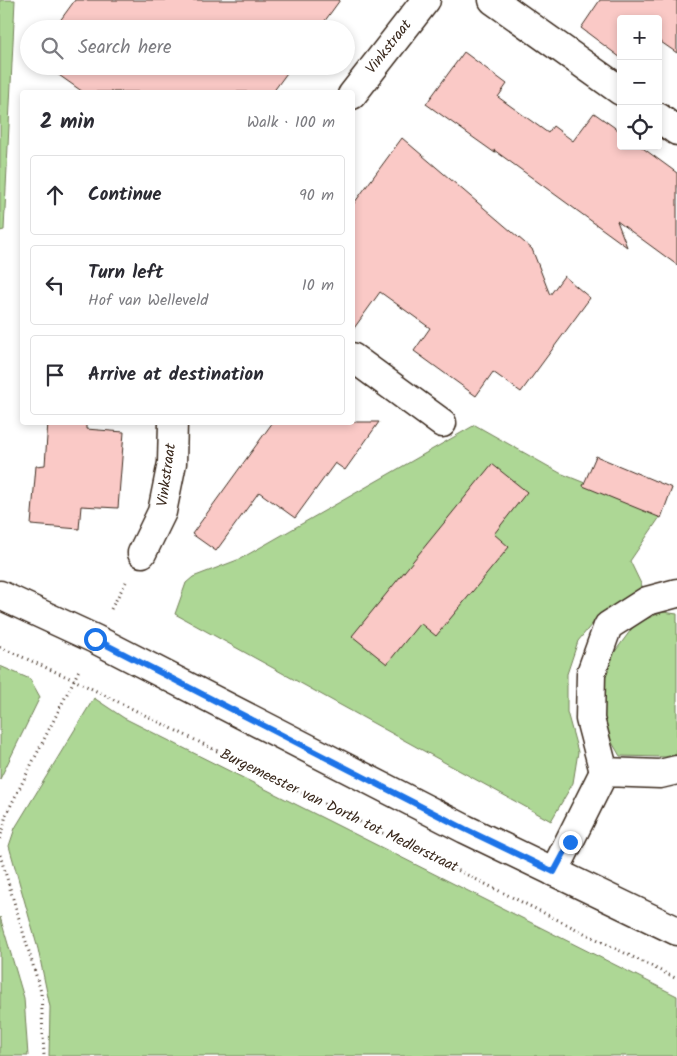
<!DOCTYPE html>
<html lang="en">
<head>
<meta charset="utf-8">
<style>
  :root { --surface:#fff; --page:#f7f7f7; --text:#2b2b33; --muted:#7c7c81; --line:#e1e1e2 }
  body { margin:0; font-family:Kalam,sans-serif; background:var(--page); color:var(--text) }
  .controls { position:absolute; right:15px; top:15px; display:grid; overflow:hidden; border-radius:5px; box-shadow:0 2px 8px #0003 }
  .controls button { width:45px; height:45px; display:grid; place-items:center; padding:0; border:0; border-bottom:1px solid var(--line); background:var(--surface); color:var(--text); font:25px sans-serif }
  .stop { position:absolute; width:15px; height:15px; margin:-11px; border:4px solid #1a73e8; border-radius:50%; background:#fff }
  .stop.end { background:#1a73e8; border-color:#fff; box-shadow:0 1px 5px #0008 }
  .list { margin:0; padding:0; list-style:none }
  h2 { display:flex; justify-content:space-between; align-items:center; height:65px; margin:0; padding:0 20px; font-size:21px }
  h2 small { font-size:16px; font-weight:400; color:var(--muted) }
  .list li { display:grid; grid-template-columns:32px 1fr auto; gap:15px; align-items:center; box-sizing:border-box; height:80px; margin:0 10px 10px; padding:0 10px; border:1px solid var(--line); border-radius:5px }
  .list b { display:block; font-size:19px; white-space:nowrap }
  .list p { margin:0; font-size:16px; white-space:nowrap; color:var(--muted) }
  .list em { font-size:16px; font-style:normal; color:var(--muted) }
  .icon { flex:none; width:28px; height:28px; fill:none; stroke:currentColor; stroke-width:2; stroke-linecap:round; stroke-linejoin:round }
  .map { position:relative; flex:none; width:677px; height:1056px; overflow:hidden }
  .search { position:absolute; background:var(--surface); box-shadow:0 2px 8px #0003; left:20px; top:20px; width:335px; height:55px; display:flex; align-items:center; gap:12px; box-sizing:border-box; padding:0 18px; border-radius:28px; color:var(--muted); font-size:19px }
  .panel { position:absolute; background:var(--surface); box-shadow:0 2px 8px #0003; left:20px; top:90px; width:335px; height:335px; border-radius:5px }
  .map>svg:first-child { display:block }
</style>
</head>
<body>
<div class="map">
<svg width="677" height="1056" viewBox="0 0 677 1056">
  <rect width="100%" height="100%" fill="#fff"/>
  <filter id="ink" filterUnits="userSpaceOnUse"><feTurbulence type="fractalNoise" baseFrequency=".02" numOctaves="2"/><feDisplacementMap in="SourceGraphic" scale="10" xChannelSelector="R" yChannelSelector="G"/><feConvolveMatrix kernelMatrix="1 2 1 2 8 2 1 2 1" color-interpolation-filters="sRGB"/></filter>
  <g filter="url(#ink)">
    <g fill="#add795" stroke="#74805a">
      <polygon points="0,0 15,0 4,230 0,231"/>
      <polygon points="475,425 560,473 662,514 630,561 643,588 601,613 578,641 567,674 567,712 578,752 573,783 551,821 175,614 186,583 193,577 240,559"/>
      <polygon points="663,612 677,614 677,754 665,757 620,756 603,727 596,698 611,657 636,623"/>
      <polygon points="0,666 30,679 40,697 0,779"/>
      <polygon points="94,698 124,718 677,996 677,1056 49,1056 50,1007 38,949 9,846 15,828"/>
      <polygon points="0,917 24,998 28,1056 0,1056"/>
    </g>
    <g fill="#fac9c6" stroke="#3b2a1e">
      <polygon points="75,0 340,0 319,29 54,29"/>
      <polygon points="600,0 677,0 677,53 658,40 658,19 621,19 621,58 581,28"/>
      <polygon points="464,52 507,84 498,97 548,133 553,126 573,141 594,113 621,132 621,146 640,146 677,173 677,265 617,221 627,247 494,150 495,153 426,104"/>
      <polygon points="46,66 292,66 273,92 83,92"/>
      <polygon points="402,138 532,249 550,295 564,276 590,298 521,392 493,372 476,396 414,351 430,328 380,292 352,331 352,206"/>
      <polygon points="48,422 86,422 86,429 124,432 118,508 81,506 79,529 31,525 36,466 45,465"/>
      <polygon points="273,422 379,422 345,470 335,463 295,518 259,492 216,551 192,534"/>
      <polygon points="596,456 672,488 661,518 583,486"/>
      <polygon points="492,464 527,492 494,534 509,547 436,636 420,623 387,664 352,636"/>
    </g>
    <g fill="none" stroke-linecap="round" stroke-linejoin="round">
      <g stroke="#3b2a1e" stroke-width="31">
        <g id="minor">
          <polyline points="493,0 621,91"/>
          <polyline points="352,95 426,0"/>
          <polyline points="658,117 677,131"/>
          <polyline points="352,357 442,423"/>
          <polyline points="142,553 162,512 172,463 173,422"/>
          <polyline points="0,595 95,639 465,829 677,931"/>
          <polyline points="604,772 590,719 591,673 608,626 647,601 677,593"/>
          <polyline points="554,872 604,772 660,774 677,770"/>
        </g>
      </g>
      <g stroke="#3b2a1e" stroke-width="3" stroke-dasharray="1 4" stroke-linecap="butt">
        <polyline points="111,609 126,582"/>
        <polyline points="0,647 74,680 677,979"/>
        <polyline points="0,839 6,815 79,670"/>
        <polyline points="0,855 41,992 44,1056"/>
      </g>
      <use href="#minor" stroke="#fff" stroke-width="28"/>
    </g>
  </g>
  <g fill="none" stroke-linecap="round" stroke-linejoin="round" filter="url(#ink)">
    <polyline stroke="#1a73e8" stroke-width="6" points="95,639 465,829 554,872 570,842"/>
  </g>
  <g text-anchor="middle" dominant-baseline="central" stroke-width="5" stroke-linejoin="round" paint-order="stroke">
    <g font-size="15" fill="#3b2a1e" stroke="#fff">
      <text transform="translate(389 47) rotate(-52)">Vinkstraat</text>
      <text transform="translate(167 475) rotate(-82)">Vinkstraat</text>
      <text transform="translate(339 811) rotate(26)">Burgemeester van Dorth tot Medlerstraat</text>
    </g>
  </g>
</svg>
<div class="controls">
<button>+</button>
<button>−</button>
<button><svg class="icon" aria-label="locate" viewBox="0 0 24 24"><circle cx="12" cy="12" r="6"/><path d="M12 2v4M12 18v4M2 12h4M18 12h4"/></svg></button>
</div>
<div class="stop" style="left:95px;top:639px"></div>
<div class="stop end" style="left:570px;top:842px"></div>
<div class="search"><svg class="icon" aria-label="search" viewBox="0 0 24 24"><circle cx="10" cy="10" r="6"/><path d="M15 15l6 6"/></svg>Search here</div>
<section class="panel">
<h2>2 min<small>Walk · 100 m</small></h2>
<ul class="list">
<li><svg class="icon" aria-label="ahead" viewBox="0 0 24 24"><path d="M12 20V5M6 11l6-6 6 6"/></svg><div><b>Continue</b></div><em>90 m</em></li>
<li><svg class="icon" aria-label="left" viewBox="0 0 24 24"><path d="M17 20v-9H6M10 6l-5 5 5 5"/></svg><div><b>Turn left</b><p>Hof van Welleveld</p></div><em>10 m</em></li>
<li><svg class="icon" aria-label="arrive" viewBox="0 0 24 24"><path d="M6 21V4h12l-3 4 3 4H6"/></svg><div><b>Arrive at destination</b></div></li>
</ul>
</section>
</div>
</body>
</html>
